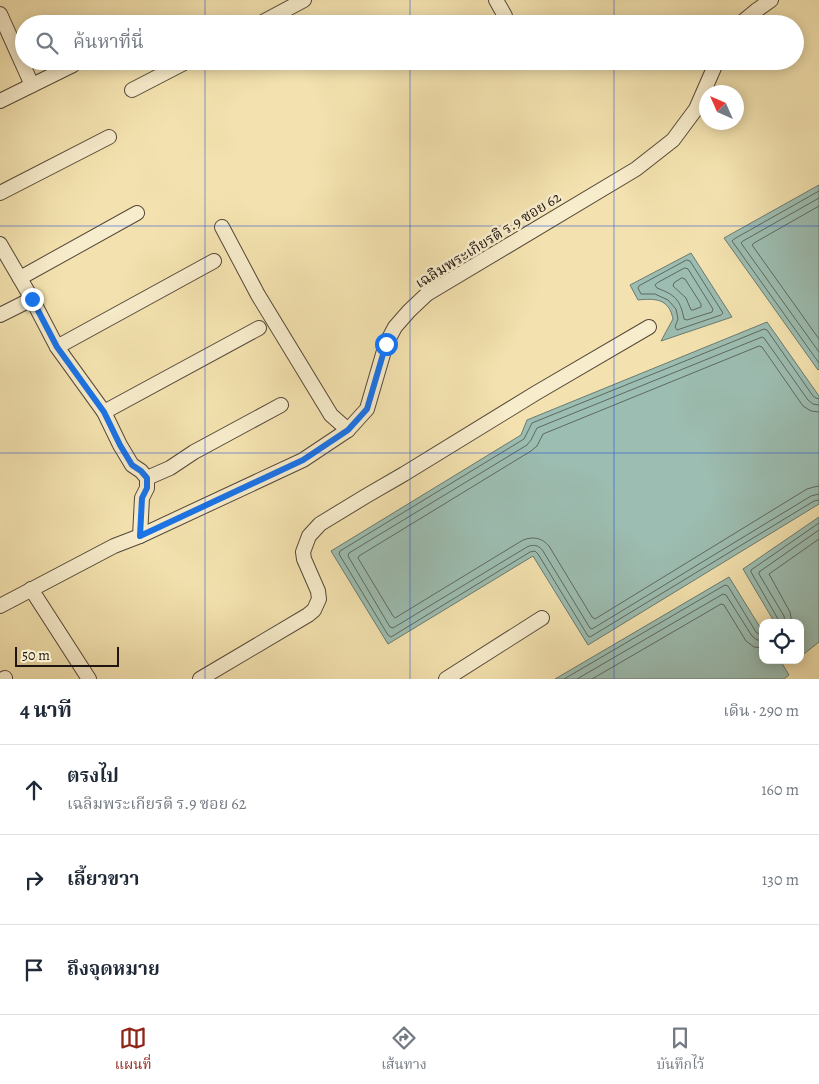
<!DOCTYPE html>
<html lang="th">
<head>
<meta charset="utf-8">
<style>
  :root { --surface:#fff; --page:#f2f2f3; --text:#1f2937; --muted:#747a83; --line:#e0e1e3; --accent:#8f2418 }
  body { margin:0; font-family:Alegreya,"Noto Serif Thai",serif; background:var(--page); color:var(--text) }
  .controls { position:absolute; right:15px; bottom:15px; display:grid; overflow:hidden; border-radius:10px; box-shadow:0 2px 12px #0003 }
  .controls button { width:45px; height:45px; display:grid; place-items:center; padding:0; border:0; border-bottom:1px solid var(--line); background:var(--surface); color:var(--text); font:25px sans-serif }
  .compass { position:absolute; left:699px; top:85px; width:45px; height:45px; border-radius:50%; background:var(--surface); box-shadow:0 2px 12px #0003; rotate:315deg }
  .scale { position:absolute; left:15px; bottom:12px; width:104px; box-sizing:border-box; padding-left:5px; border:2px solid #201510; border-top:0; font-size:14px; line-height:18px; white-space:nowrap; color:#201510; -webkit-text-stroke:4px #f7eccb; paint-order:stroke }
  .stop { position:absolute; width:15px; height:15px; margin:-11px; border:4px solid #1a73e8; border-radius:50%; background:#fff }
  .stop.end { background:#1a73e8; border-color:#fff; box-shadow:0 1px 5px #0008 }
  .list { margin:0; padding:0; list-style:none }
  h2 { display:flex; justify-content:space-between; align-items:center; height:65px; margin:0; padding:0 20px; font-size:21px }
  h2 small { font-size:16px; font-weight:400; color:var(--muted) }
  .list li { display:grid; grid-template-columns:32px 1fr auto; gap:15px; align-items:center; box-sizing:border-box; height:90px; padding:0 20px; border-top:1px solid var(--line) }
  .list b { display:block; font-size:19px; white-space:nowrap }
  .list p { margin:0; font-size:16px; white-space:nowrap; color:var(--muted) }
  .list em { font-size:16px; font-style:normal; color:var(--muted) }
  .icon { flex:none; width:28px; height:28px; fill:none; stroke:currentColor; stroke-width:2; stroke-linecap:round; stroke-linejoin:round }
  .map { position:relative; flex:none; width:819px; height:679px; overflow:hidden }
  .search { position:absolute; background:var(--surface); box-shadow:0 2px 12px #0003; left:15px; right:15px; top:15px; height:55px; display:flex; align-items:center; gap:12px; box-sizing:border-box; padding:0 18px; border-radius:28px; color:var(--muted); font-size:19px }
  .sheet { height:335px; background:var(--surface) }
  nav { display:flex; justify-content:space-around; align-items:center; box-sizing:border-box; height:70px; border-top:1px solid var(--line); background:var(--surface); font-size:14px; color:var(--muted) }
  nav a { display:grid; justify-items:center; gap:2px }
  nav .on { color:var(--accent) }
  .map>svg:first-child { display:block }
</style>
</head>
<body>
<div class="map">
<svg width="819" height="679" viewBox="0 0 819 679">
  <rect width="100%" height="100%" fill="#f3e2af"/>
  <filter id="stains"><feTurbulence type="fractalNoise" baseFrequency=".004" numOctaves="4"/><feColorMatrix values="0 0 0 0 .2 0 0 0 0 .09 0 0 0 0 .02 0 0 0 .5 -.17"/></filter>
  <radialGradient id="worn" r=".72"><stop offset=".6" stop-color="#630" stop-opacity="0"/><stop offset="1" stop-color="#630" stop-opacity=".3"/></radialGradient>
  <g fill="#9cbdb1" stroke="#6a7a71">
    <polygon points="819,185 819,369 818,370 724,238"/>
    <path d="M691,253l41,64 -71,24 12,-22c-4,-20 -17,-21 -35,-19l-8,-15z"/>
    <polygon points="767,322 819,396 819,504 588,645 533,556 388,644 331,551 521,435 527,420"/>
    <polygon points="819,517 819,642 800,657 800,623 775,623 743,569"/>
    <polygon points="729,577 763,632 763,660 780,660 789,675 784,679 555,679"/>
  </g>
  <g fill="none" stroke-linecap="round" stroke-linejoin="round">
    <g stroke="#5e6960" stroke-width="1">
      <polyline points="819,191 734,239 732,241 819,363"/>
      <polyline points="819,198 743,241 741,243 819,352"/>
      <polyline points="819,206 754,243 752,245 819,339"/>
      <polygon points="687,260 690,261 723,313 721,315 677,330 675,327 678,319 676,309 668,300 655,294 641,294 638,288 639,286"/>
      <path d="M685,268l3,1 25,40 -1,3 -25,8 -3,-1c-4,-20 -9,-24 -27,-31l-2,-3 2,-2z"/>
      <polygon points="682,278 685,279 701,304 701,307 693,310 691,310 686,298 673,286 674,283"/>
      <polyline points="819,399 816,398 813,396 767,330 764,329 532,423 524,439 340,551 339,554 388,635 391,637 530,552 535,551 538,554 588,636 590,637 814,501 819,500"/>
      <path d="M819,405l-6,-1 -5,-4 -44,-62 -2,-1 -225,91 -6,12 -4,5 -178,108 -1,3 42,71 3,1 134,-81c6,-3 12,-2 16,4l47,77 2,1 219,-133 8,-2"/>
      <path d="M819,412l-8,-1 -8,-5 -41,-59 -3,-1 -216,88 -6,12 -6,5 -172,105 -1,2 35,58 2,2 128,-78c11,-4 19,-2 26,6l43,71 3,2 212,-130 7,-2 5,-1"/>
      <polyline points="779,623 778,619 751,572 751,570 819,523"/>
      <polyline points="785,623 784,616 759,574 759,572 819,530"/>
      <polyline points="792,623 790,612 769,574 819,539"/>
      <polyline points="564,679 725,585 728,586 756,632 759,634 763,634"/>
      <polyline points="577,679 723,594 726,595 752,636 757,640 763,640"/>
      <polyline points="592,679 721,604 724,605 746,641 754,647 763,648"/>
    </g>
    <g stroke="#554838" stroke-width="16">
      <g id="minor">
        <polyline points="496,0 505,16 505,20 502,24"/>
        <polyline points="0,14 32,85"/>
        <polyline points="259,24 304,0"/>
        <polyline points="740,24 757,10 771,0"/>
        <polyline points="132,90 188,61"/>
        <polyline points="0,101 73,65"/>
        <polyline points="0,193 109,137"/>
        <polyline points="222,227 258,295 331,415 348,430"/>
        <polyline points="0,244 32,299 57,347 104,412 120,445 132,465 141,471 147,478 170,468 194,452 281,405"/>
        <polyline points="20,278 137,213"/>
        <polyline points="0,315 32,299"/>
        <polyline points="57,347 214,261"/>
        <polyline points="104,412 259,328"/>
        <polyline points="140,536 142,498 147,488 147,478"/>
        <polyline points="31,589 89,679"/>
        <polyline points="0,606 114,546 140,536 303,460 348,430 367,409 386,344 395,327 409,311 427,294 636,169 673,140 696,109 717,61"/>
        <polyline points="3,679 5,678"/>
        <polyline points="200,679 308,615 314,610 319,599 318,591 304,559 303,552 309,536 320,524 366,496 404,474 536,393 649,327"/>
        <polyline points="446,679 542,618"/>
      </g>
    </g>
    <use href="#minor" stroke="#f7eccb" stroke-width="14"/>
  </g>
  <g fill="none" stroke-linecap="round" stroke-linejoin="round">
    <polyline stroke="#1a73e8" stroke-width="6" points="32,299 57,347 104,412 120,445 132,465 141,471 147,478 147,488 142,498 140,536 303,460 348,430 367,409 386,344"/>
  </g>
  <path fill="none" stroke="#1d4ed8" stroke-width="1" stroke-opacity="0.55" d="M205,0v24M410,0v24M614,0v24M205,61v618M410,61v618M614,61v618M0,226h819M0,453h819"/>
  <g text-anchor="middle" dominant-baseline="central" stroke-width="5" stroke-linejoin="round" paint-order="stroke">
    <g font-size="15" fill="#201510" stroke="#f7eccb">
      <text transform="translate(488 240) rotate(-32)">เฉลิมพระเกียรติ ร.9 ซอย 62</text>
    </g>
  </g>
  <rect width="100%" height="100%" filter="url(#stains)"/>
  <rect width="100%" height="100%" fill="url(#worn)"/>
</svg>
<div class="controls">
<button><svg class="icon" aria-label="locate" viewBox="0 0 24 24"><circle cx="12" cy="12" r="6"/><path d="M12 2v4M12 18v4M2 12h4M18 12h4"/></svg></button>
</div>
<svg class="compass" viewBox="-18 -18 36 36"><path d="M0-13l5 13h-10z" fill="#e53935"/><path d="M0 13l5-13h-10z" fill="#747a83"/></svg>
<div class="scale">50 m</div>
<div class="stop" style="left:386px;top:344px"></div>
<div class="stop end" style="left:32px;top:299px"></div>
<div class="search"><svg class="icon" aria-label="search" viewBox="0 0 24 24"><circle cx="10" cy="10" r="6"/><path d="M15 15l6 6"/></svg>ค้นหาที่นี่</div>
</div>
<section class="sheet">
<h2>4 นาที<small>เดิน · 290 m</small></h2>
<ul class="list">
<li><svg class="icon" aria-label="ahead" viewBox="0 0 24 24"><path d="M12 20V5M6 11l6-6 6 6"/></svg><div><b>ตรงไป</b><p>เฉลิมพระเกียรติ ร.9 ซอย 62</p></div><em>160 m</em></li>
<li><svg class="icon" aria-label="right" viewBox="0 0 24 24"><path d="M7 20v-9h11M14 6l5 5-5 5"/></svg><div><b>เลี้ยวขวา</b></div><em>130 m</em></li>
<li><svg class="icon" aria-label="arrive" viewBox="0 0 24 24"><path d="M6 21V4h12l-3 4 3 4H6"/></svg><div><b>ถึงจุดหมาย</b></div></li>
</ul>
</section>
<nav>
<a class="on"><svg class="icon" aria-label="map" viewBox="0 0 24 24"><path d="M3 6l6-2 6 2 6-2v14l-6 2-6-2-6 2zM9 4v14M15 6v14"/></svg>แผนที่</a>
<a><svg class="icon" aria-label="directions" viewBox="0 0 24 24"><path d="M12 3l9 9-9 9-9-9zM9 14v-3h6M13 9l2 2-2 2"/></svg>เส้นทาง</a>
<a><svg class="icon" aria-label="saved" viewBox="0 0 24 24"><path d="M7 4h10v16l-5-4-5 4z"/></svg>บันทึกไว้</a>
</nav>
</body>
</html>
